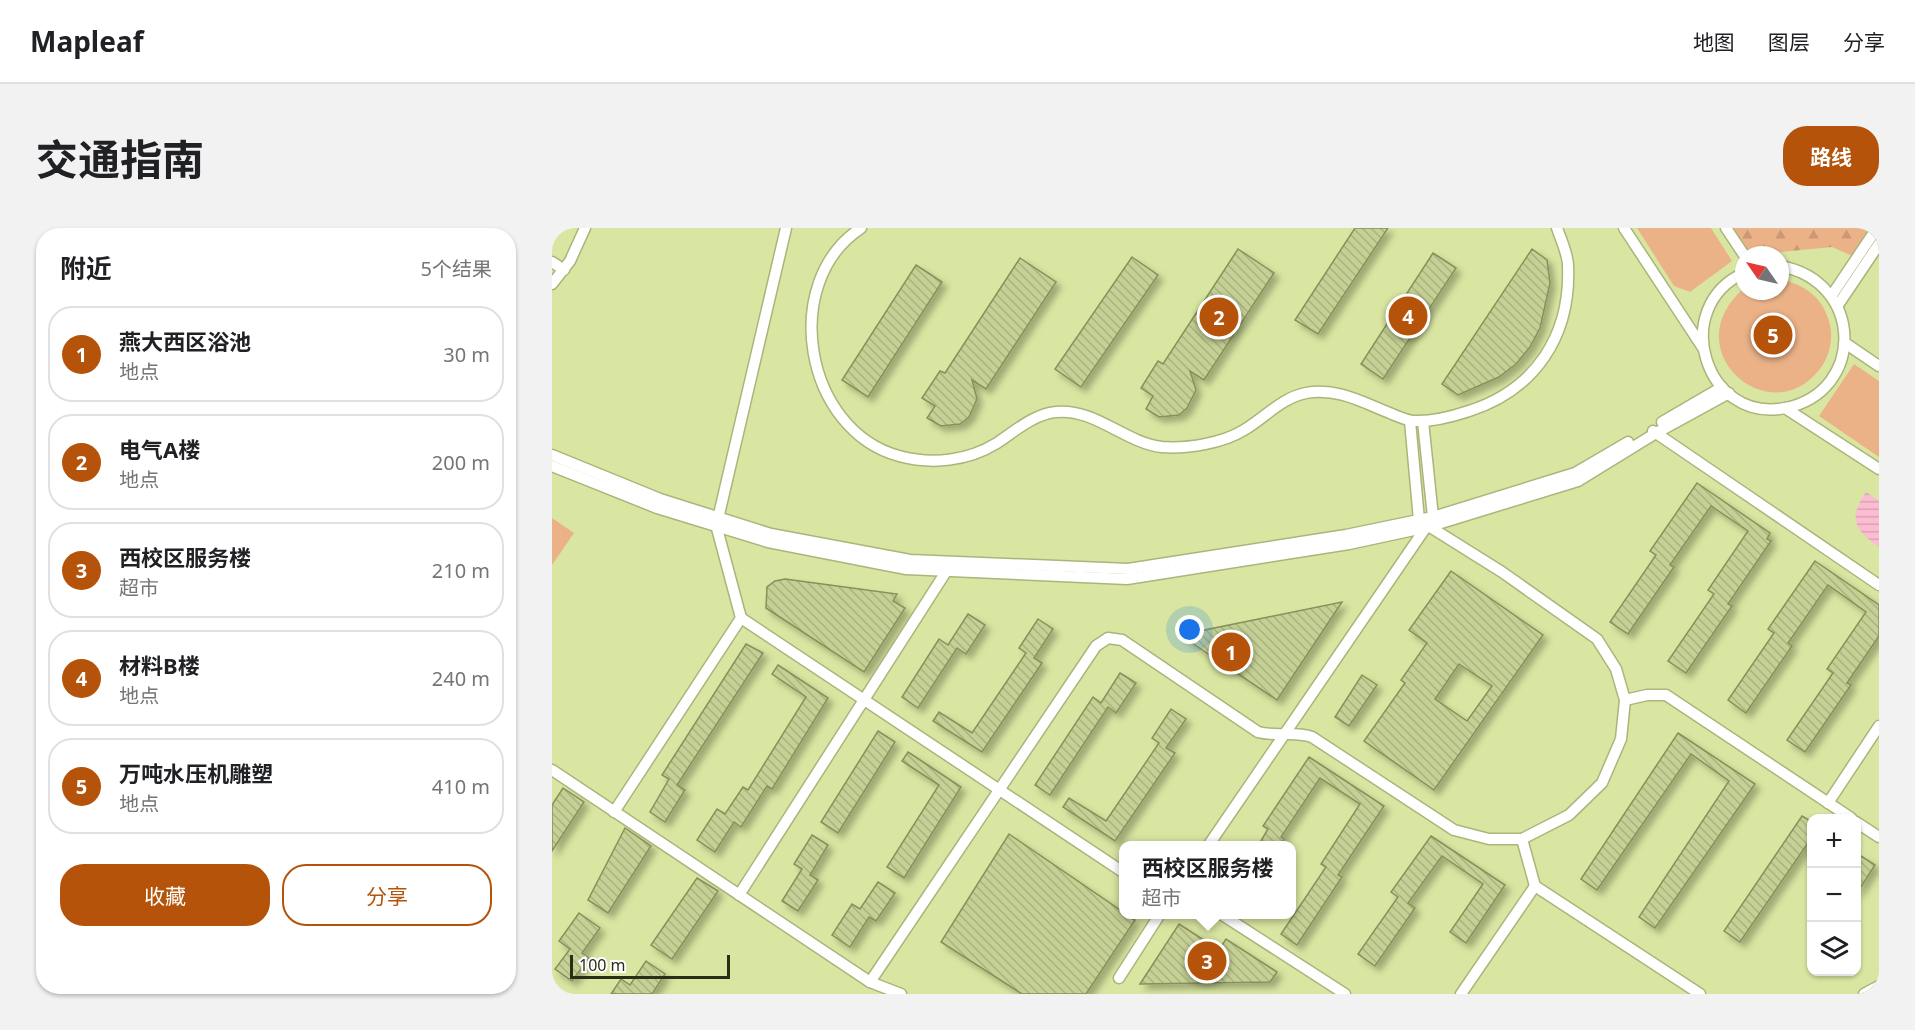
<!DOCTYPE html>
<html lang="zh">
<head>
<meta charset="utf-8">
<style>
  :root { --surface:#fff; --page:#f2f2f2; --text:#202124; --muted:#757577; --line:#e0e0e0; --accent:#b45309 }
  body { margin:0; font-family:"Noto Sans","Noto Sans SC",sans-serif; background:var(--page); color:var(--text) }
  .controls { position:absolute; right:18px; bottom:18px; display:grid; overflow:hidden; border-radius:12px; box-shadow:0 2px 4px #0004 }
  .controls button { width:54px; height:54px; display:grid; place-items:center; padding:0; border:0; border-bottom:2px solid var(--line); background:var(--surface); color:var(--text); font:30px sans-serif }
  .compass { position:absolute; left:1183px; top:18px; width:54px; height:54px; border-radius:50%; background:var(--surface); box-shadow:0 2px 4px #0004; rotate:304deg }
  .scale { position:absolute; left:18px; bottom:15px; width:160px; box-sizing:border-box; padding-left:6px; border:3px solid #2a2e17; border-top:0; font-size:16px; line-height:21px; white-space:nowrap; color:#2a2e17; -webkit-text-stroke:4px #fff; paint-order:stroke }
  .you { position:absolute; left:638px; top:402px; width:21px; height:21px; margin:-15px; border:4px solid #fff; border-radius:50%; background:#1a73e8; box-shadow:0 0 0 9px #1a73e833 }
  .badge { display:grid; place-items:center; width:39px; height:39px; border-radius:50%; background:var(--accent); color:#fff; font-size:20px; font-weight:700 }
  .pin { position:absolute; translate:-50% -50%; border:3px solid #fff; box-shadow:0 2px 6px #0006 }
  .popup { position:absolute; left:567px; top:613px; width:177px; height:78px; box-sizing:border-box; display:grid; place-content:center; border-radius:12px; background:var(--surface); filter:drop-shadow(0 2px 4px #0005); font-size:20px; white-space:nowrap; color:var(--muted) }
  .popup b { font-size:22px; color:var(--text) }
  .popup::after { content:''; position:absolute; left:50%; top:100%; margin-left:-12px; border:12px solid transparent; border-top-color:var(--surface) }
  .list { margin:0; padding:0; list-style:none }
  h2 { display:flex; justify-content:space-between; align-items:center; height:78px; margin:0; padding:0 24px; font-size:26px }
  h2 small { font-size:20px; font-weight:400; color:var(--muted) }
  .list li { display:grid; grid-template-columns:39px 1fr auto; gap:18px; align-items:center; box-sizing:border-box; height:96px; margin:0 12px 12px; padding:0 12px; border:2px solid var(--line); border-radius:24px }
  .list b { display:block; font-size:22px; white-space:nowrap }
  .list p { margin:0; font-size:20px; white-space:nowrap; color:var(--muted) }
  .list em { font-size:20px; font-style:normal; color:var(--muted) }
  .actions { display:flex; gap:12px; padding:18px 24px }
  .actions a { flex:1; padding:14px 0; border:2px solid var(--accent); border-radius:24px; text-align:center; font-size:21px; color:var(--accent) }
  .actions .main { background:var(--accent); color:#fff }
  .icon { flex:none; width:33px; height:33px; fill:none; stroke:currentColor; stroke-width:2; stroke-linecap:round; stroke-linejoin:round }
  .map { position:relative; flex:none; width:1327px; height:766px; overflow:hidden; border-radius:24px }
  header { display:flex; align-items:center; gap:36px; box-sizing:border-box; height:84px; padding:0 30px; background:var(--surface); border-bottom:2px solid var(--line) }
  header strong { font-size:28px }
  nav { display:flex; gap:33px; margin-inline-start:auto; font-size:21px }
  .intro { display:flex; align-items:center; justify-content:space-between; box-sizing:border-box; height:144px; padding:0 36px }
  h1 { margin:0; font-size:42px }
  .button { padding:15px 27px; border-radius:24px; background:var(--accent); color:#fff; font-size:21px; font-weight:700 }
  main { display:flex; gap:36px; padding:0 36px }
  aside { flex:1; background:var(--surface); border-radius:24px; box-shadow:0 2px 4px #0004 }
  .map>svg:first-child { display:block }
</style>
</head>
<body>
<header>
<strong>Mapleaf</strong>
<nav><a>地图</a><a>图层</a><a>分享</a></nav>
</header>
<div class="intro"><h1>交通指南</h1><a class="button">路线</a></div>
<main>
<aside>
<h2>附近<small>5个结果</small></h2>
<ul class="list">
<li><span class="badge">1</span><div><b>燕大西区浴池</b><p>地点</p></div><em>30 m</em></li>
<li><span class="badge">2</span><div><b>电气A楼</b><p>地点</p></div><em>200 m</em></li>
<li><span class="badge">3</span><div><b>西校区服务楼</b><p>超市</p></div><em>210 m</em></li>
<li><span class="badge">4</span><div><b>材料B楼</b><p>地点</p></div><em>240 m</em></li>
<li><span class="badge">5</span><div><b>万吨水压机雕塑</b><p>地点</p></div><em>410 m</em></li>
</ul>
<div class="actions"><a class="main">收藏</a><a>分享</a></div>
</aside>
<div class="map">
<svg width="1327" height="766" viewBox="0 0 1327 766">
  <defs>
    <pattern id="forest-firs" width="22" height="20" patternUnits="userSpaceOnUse" patternTransform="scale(1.5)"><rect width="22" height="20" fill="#ebb288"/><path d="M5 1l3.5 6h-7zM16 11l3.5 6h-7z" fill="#ca9975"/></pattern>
    <pattern id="water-rules" width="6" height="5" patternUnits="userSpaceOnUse" patternTransform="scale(1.5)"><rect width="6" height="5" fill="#fcbdd2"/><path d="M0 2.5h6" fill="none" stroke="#d8a3b4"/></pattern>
    <pattern id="building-back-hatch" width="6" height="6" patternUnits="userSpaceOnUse" patternTransform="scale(1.5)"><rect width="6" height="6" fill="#c5d095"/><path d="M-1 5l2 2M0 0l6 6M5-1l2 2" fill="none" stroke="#a9b380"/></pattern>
    <filter id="shadow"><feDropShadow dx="5" dy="5" stdDeviation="3" flood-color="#0004"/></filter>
  </defs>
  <rect width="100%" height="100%" fill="#e4f0b4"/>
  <path fill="#d9e6a1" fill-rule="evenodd" d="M0,0h1327v766h-1327zM1192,27h36v36h-36zM1260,590h44v154h-44zM571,618h168v68h-168z"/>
  <g fill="#ebb288">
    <polygon points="1085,0 1159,0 1180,33 1138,64 1122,58"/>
    <path d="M1228,51c24,6 42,17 49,42 5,16 1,35 -9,48 -50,65 -147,-19 -76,-81v3h36z"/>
    <polygon points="1302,136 1327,153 1327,229 1267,188"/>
    <polygon points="0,290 22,305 0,337"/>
  </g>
  <polygon fill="url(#forest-firs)" points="1174,0 1325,0 1305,30 1280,19 1197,27"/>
  <path fill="url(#water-rules)" d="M1314,264l13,9v46c-25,-17 -31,-29 -13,-55z"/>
  <g fill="url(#building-back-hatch)" stroke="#869058" stroke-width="1.5" fill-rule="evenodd" filter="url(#shadow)">
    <polygon points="803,0 836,0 766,106 743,92"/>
    <polygon points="686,21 722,45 652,152 638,143 644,162 635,180 627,187 607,189 594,181 601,168 589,160 606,133 611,136"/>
    <polygon points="980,21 995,32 998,55 988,100 978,119 964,136 947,149 906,167 890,156"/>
    <polygon points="881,25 904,40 831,151 809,136"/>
    <polygon points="580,29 606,47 529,159 503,141"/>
    <polygon points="468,30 504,54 434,161 420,152 425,171 417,189 408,196 389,198 375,190 383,178 370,170 388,143 393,145"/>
    <polygon points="364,37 390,54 316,169 290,152"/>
    <polygon points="1145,255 1218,305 1215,311 1219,313 1176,376 1180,378 1134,445 1116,433 1162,366 1156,362 1196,303 1159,278 1118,337 1122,339 1076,406 1058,394 1104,327 1098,323"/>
    <polygon points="1263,333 1327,377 1327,408 1295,455 1299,457 1253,524 1235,512 1281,445 1275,441 1314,384 1276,357 1236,415 1240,418 1194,485 1176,472 1222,405 1216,401"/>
    <path d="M899,343l92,64 -109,155 -70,-49 41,-58 -4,-3 26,-37 -18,-13zM907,436l33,22 -25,35 -32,-22z"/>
    <polygon points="233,351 345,366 341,373 353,380 312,444 214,380 215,359 223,353"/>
    <polygon points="790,374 725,472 628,407"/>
    <polygon points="416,386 433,397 414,426 405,420 366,480 350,469 387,411 396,417"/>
    <polygon points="486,391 501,401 482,430 490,435 430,524 381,493 387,484 420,505 474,425 467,420"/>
    <polygon points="194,416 211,425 125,557 133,562 113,594 98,584 117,551 110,547"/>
    <polygon points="226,437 276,470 220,561 215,558 189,599 182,594 163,624 145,612 165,581 173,586 191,559 196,562 254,469 220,446"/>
    <polygon points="568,445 584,455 564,485 556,479 498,567 483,557 541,469 549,475"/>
    <polygon points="810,447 825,457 797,498 783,489"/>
    <polygon points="619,481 634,491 614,520 623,525 563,613 511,579 517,570 554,593 607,515 600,510"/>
    <polygon points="326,503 343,514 286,605 269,594"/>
    <polygon points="1126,505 1203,556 1103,700 1087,689 1177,553 1139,526 1045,662 1029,651"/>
    <polygon points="356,524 409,559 352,650 335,639 387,557 350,533"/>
    <polygon points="757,529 832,578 786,647 790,649 745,717 729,706 774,639 769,636 808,576 768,550 729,609 732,611 728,618 706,618 716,601 711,598"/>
    <polygon points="11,560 32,574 0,623 0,577"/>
    <polygon points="1250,588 1260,594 1260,609 1188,714 1172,703"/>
    <polygon points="73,600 99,618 56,685 36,672"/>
    <polygon points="457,606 571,684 571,687 583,692 534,766 470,766 389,714"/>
    <polygon points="260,607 276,617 258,647 266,652 246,683 230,673 250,641 242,636"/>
    <polygon points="879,608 953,657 914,715 898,704 931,656 890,628 856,675 863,680 823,738 806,726 846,669 839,664"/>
    <polygon points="1309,628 1323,637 1305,665 1305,634"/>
    <polygon points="145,650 166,663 120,731 99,717"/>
    <polygon points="326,654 343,665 324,693 317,689 298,719 280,707 300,676 308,681"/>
    <polygon points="27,685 48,700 30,725 37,730 20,753 3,741 18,721 7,713"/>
    <polygon points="627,696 667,722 674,711 725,744 718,754 588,756"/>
    <polygon points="94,733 113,746 100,766 59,766 69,751 78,757"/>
  </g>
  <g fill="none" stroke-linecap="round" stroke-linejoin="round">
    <g stroke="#aab57b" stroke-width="13">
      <g id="street">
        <path d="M309,0c-82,54 -57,202 38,228 33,9 69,5 98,-13 18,-12 37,-29 59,-31 39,-4 69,31 106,35 26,2 61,-4 82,-17 22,-13 37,-32 62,-37 31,-6 58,10 86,21 7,3 14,6 21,7 18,1 38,-4 56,-10 66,-21 102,-75 99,-145 0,-12 -7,-26 -11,-38"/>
        <polyline points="1072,0 1151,120"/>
        <polyline points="1174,0 1192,27"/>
        <polyline points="0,34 12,42"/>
        <path d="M1192,45c-75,34 -39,151 41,135 81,-16 79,-127 -5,-142"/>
        <polyline points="0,56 18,33 33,0"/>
        <polyline points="1280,67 1325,0"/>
        <polyline points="1286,77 1327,16"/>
        <polyline points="1293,115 1327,138"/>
        <polyline points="1233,180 1327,241"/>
        <polyline points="1110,194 1170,159"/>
        <polyline points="1101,203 1327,357"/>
        <polyline points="0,227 108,271 219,306 358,332 576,341 794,307 881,289 1023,245 1076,214"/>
        <polyline points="0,238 105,280 216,314 354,341 575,351 797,316 876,299 1026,253 1104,205 1177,165"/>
        <polyline points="165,295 234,0"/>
        <polyline points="189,390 571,644"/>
        <polyline points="1073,472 1095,467 1114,467 1299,590"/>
        <polyline points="0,542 318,754 349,766"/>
        <polyline points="1276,575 1327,498"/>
        <polyline points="62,584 189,390 163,293"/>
        <polyline points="1304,594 1327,609"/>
        <polyline points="970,611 983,658 1148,766"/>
        <polyline points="656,618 881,289 871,193"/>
        <polyline points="187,667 397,339"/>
        <polyline points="669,686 793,766"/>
        <polyline points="567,750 608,686"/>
        <path d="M318,754l226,-336 12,-8 14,2 136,92c18,5 36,-1 54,5l142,93 35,9h33l47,-24 33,-32 19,-44 4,-39 -9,-31 -19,-30 -95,-67 -83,-52 -9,-99"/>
        <polyline points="909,766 983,658"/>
        <polyline points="1312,766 1327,758"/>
      </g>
    </g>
    <use href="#street" stroke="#fff" stroke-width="10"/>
  </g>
</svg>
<div class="controls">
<button>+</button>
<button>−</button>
<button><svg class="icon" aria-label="layers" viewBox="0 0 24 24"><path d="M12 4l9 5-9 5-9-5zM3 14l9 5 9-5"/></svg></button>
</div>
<svg class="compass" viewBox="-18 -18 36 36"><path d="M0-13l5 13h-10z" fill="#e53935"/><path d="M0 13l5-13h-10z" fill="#757577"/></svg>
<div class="scale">100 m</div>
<div class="you"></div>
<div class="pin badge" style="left:679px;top:424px">1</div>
<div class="pin badge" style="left:667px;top:89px">2</div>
<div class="pin badge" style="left:655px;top:733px">3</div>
<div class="popup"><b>西校区服务楼</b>超市</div>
<div class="pin badge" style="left:856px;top:88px">4</div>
<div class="pin badge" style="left:1221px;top:107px">5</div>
</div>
</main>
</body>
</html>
